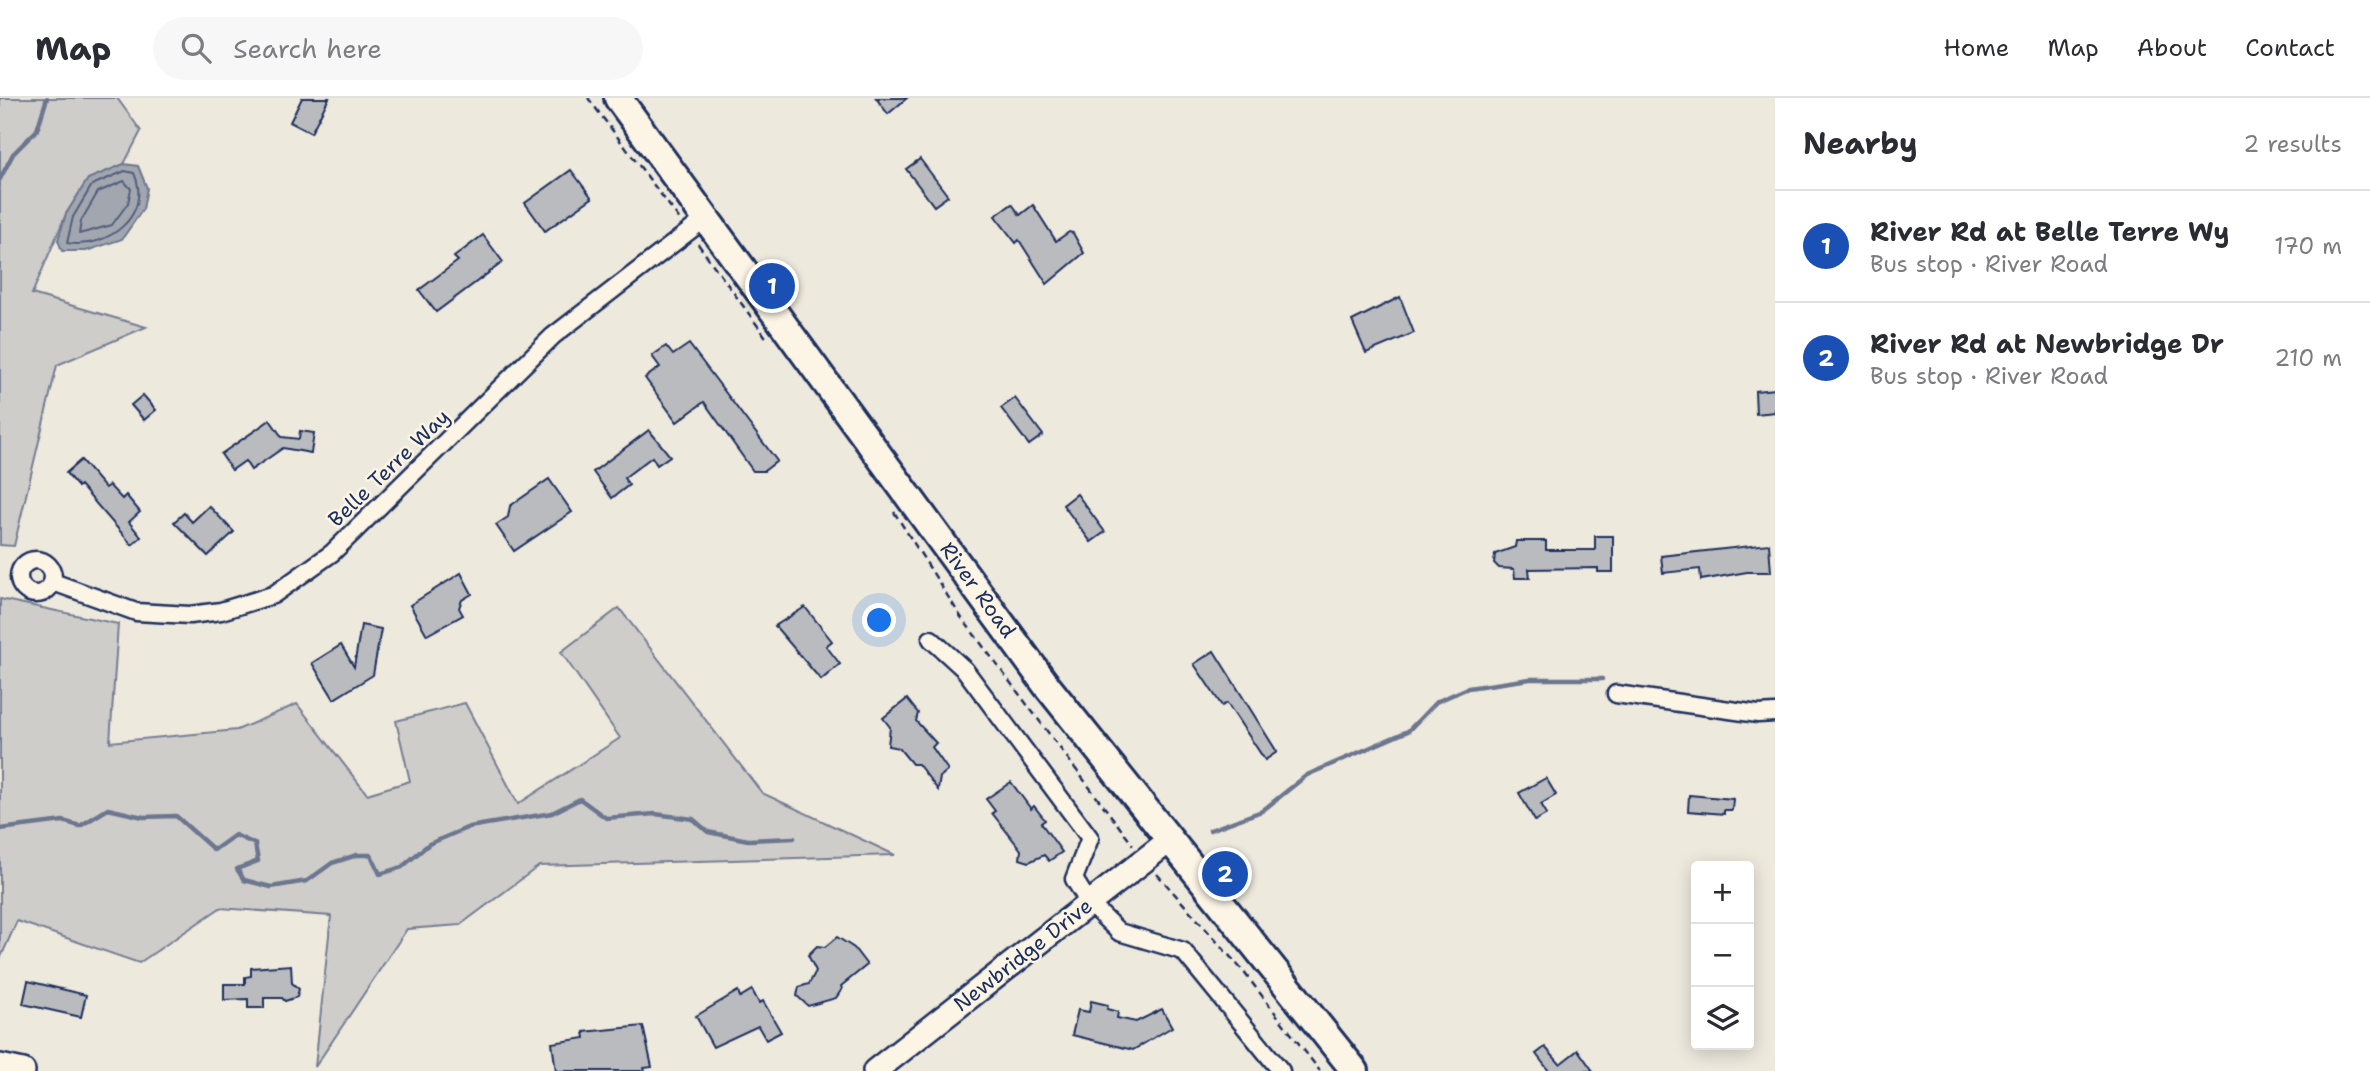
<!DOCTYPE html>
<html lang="en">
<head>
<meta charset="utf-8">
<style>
  :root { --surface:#fff; --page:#f7f7f7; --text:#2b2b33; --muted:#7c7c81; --line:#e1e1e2; --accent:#111827 }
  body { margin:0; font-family:"Shantell Sans",sans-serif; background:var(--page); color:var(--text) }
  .controls { position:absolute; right:21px; bottom:21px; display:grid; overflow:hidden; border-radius:7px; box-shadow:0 4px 18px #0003 }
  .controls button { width:63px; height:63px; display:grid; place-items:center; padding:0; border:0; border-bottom:2px solid var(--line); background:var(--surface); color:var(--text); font:35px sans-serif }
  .you { position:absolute; left:880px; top:523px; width:24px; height:24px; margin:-18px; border:5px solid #fff; border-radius:50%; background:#1a73e8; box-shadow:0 0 0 10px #1a73e833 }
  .badge { display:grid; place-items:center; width:46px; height:46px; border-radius:50%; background:var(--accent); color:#fff; font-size:23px; font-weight:700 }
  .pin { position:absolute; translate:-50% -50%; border:4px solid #fff; box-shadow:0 2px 7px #0006 }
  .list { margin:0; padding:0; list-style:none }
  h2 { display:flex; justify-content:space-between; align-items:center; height:91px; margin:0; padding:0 28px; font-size:30px }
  h2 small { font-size:23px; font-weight:400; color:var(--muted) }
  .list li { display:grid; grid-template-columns:46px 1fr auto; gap:21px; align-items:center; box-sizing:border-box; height:112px; padding:0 28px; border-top:2px solid var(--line) }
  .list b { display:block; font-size:26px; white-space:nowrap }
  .list p { margin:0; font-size:23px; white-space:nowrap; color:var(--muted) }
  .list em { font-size:23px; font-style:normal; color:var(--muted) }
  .icon { flex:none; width:38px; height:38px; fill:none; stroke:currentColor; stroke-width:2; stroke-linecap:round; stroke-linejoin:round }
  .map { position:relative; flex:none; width:1775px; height:973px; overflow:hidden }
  header { display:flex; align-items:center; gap:42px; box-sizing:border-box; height:98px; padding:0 35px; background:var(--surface); border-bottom:2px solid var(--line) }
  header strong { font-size:33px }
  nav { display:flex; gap:38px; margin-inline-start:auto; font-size:24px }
  .search { width:490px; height:63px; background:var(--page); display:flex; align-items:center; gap:18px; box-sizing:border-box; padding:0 24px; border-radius:38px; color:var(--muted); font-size:26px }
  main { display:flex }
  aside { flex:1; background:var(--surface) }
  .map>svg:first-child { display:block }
</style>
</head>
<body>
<header>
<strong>Map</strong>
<div class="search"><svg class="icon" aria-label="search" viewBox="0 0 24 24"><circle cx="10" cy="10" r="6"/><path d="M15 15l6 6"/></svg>Search here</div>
<nav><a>Home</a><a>Map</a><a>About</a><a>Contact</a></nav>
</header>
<main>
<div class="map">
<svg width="1775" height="973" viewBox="0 0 1775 973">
  <rect width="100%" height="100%" fill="#eee9dd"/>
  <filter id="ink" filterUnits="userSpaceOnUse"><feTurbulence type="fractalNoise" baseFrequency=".0143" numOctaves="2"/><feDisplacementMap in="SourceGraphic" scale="14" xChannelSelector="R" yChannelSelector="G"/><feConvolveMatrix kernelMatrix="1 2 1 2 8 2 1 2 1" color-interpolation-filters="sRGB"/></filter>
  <g filter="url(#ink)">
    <g fill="#cfcdca" stroke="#757e94" stroke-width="2">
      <polygon points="0,0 117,0 141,33 124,66 88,81 66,116 32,196 146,229 57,267 14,448 0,447"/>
      <polygon points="0,501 118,526 110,644 237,632 297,606 367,696 410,683 396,623 465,605 518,706 620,640 561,554 619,510 762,695 895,757 539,768 460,827 407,831 315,969 331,818 220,810 139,865 17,823 0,861"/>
    </g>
    <polygon fill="#a2a7af" stroke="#6c778f" stroke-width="2" points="124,66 138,68 147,90 143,111 122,141 86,153 62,153 58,142 66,116 88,81"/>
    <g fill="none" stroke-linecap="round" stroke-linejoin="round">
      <g stroke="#515f7e" stroke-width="2">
        <path d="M125,73l9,2c19,42 -27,77 -67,70l6,-26 19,-32z"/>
        <polygon points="124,83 131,91 128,105 112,127 79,136 81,123 98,94"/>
      </g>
      <g stroke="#6c778f" stroke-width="4.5">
        <polyline points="0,81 13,56 37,32 47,0"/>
        <polyline points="0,731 63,723 80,728 108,711 143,719 176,718 214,752 235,737 255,746 258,763 237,771 244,782 271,789 307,783 332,765 357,757 371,757 380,776 402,769 429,746 469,729 552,715 580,701 606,720 655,716 693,721 708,734 748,742 794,740"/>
        <polyline points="1210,732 1262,713 1307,677 1408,633 1436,604 1468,590 1530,581 1602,581"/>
      </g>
    </g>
    <g fill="#babbbe" stroke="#1b2f5e" stroke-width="2">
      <polygon points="302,0 329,0 311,35 290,24"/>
      <polygon points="876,0 907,0 888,16"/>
      <polygon points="920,61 948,98 934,108 906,71"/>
      <polygon points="571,72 592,100 545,133 525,105"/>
      <polygon points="1012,106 1020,117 1033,107 1056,143 1069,134 1073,135 1084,155 1047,186 1019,142 1016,145 995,118"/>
      <polygon points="483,137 503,164 436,214 419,192 458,163 454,159"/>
      <polygon points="1400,199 1414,235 1366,255 1352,223"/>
      <polygon points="689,246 777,363 764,373 753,373 704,304 677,324 645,280 660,269 652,258 666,248 673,257"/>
      <polygon points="1775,291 1775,314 1756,316 1755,293"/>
      <polygon points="143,297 156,312 144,322 131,307"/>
      <polygon points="1015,300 1043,337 1029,347 1001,310"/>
      <polygon points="270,322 282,339 299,341 300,333 314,335 311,355 283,350 251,372 245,363 232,372 221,356"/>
      <polygon points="649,332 670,358 657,367 652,359 624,380 629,387 612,400 593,374"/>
      <polygon points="81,362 105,390 109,387 122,401 126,397 140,414 129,424 141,439 132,447 80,387 78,389 66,375"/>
      <polygon points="549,381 572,414 514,453 496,427 508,419 510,408"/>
      <polygon points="1077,396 1105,434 1091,444 1063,407"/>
      <polygon points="209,408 234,434 208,458 174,424 184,415 192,424"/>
      <polygon points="1595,438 1613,438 1613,474 1598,474 1598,470 1529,471 1530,480 1515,480 1514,471 1499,470 1494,465 1495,456 1515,449 1516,443 1546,443 1546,452 1595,452"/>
      <polygon points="1769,446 1771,474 1747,474 1701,482 1700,471 1663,475 1661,458"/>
      <polygon points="461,475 472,496 462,502 459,510 463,517 427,537 410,507"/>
      <polygon points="805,509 832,543 826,548 840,566 821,582 775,528"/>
      <polygon points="361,527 381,531 373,577 334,601 312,565 341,547 354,569"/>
      <polygon points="1214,553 1277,654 1265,662 1227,605 1222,608 1194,566"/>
      <polygon points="907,601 918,615 916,623 936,645 932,649 948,672 940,679 938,692 918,666 912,666 899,650 888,648 890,629 883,620"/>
      <polygon points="1546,680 1556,697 1541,706 1547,716 1535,723 1519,695"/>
      <polygon points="1011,684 1031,711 1034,708 1045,722 1041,725 1062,754 1049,763 1044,757 1029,764 1020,761 1021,752 992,715 995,713 986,701"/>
      <polygon points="1689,697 1733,701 1732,712 1724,712 1724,716 1688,713"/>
      <polygon points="837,839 854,850 867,867 841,888 842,891 836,900 808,908 797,898 799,889 809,886 816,873 808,857 817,848 825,849"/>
      <polygon points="291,867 292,885 299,891 297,899 285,903 282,900 264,900 264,910 248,910 248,901 224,902 224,886 245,886 245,879 251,878 251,870"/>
      <polygon points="28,883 86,897 81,919 23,906"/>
      <polygon points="752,892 759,905 763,903 781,934 766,942 758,928 713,949 696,918 738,893 740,899"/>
      <polygon points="1091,903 1108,907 1107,911 1118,914 1117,920 1136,924 1162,911 1172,929 1133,952 1072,937 1078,912 1089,914"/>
      <polygon points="643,928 652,969 644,970 645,973 556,973 552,945 585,940 584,934"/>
      <polygon points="1545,949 1560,966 1578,952 1593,973 1549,973 1536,956"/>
    </g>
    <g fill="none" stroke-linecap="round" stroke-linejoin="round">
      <g stroke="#1b2f5e" stroke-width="21">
        <g id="street">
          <circle cx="36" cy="479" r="17"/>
          <polyline points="53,484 136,514 190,517 221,513 273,497 332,455 553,238 705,121"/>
          <polyline points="931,541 965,572 1090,740 1074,781 1089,805 1119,834 1183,853 1281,973"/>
          <polyline points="1616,596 1758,616 1775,615"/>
        </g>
      </g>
      <g stroke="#1b2f5e" stroke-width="28">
        <g id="secondary">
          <polyline points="0,968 23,973"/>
          <polyline points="875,973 1170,742"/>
        </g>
      </g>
      <g stroke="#1b2f5e" stroke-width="32">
        <polyline id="primary" points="618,0 1047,588 1355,973"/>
      </g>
      <g stroke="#1b2f5e" stroke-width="2.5" stroke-dasharray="7 5" stroke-linecap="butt">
        <polyline points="588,0 681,123"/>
        <polyline points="698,146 768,242"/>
        <polyline points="894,414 961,519 1133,747"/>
        <polyline points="1157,776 1243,873 1320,973"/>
      </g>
      <use href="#street" stroke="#fcf5e5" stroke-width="16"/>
      <use href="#secondary" stroke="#fcf5e5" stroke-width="23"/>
      <use href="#primary" stroke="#fcf5e5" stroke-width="26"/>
    </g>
  </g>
  <g text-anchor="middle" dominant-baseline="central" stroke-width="5" stroke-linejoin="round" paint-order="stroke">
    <g font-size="21" fill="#1b2f5e" stroke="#fcf5e5">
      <text transform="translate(389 370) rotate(-44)">Belle Terre Way</text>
      <text transform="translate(978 492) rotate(54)">River Road</text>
      <text transform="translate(1023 857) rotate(-38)">Newbridge Drive</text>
    </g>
  </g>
</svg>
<div class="controls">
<button>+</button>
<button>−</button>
<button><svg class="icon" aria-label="layers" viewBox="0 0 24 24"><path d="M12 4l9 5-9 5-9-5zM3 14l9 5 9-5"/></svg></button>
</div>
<div class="you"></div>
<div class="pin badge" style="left:772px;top:188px;background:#1a4fb4">1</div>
<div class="pin badge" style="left:1225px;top:776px;background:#1a4fb4">2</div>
</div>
<aside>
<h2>Nearby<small>2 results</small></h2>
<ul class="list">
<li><span class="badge" style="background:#1a4fb4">1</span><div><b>River Rd at Belle Terre Wy</b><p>Bus stop · River Road</p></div><em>170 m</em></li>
<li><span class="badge" style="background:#1a4fb4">2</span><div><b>River Rd at Newbridge Dr</b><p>Bus stop · River Road</p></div><em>210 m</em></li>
</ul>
</aside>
</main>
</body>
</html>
